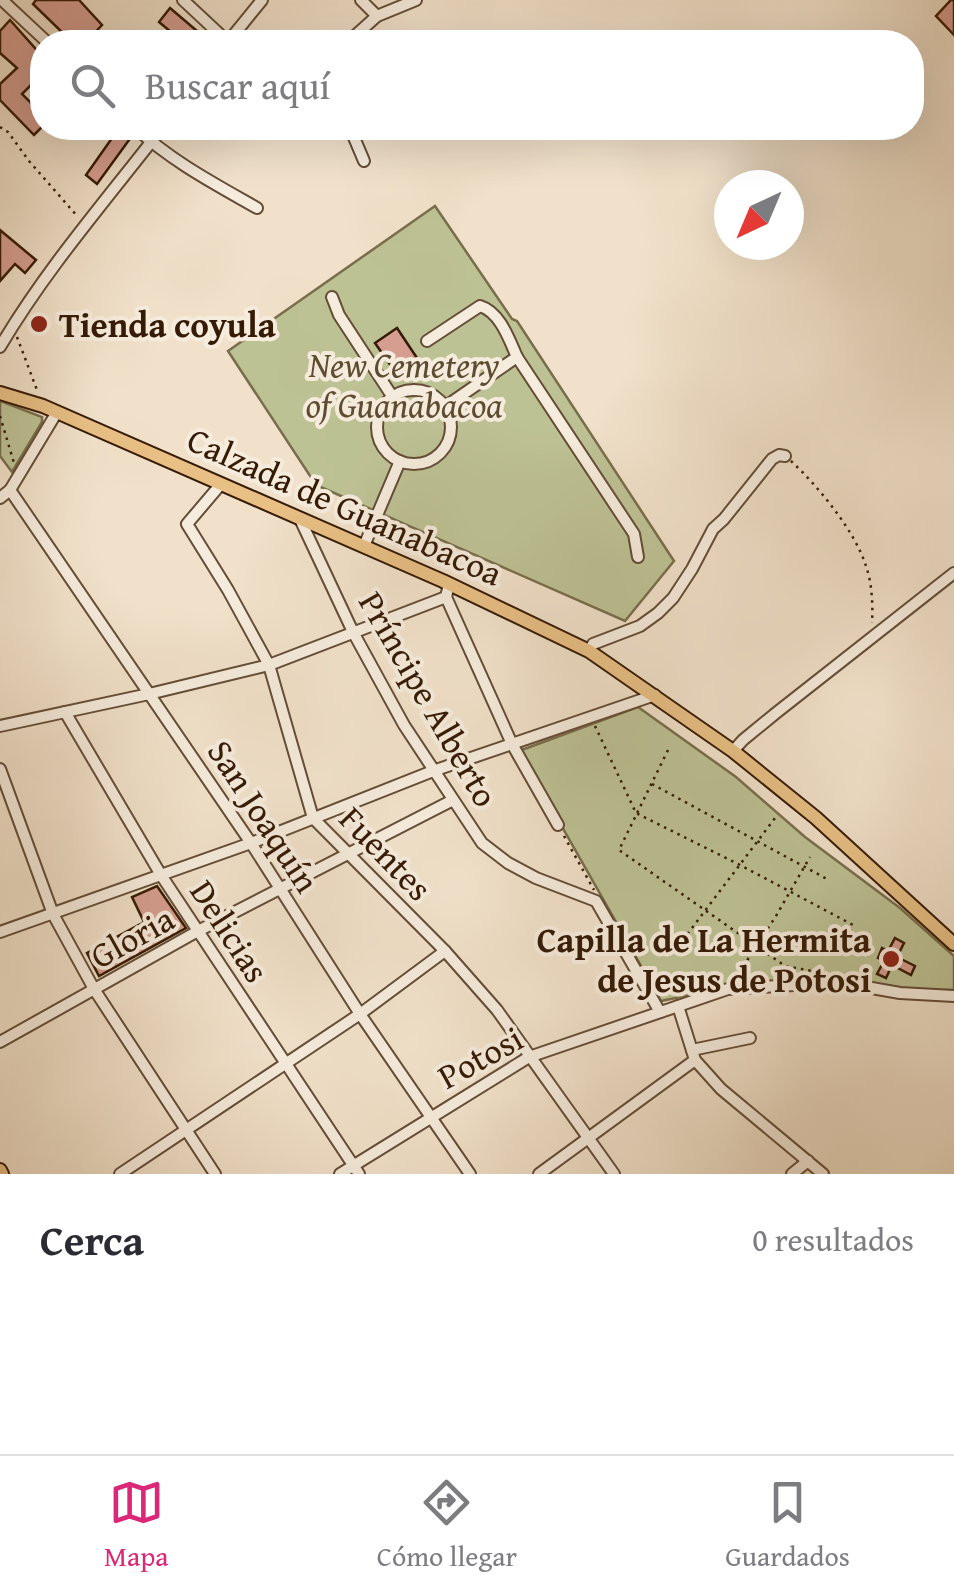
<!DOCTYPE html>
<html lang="es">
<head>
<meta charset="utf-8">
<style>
  :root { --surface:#fff; --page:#f2f2f3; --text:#2b2b33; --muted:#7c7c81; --line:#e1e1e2; --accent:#db2777 }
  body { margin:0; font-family:"Gentium Book Plus",serif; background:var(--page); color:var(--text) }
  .compass { position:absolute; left:714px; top:170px; width:90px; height:90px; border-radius:50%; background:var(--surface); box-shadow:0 10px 40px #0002; rotate:224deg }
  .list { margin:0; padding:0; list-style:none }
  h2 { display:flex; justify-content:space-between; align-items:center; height:130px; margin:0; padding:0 40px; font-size:42px }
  h2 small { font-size:32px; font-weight:400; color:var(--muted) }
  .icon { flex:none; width:55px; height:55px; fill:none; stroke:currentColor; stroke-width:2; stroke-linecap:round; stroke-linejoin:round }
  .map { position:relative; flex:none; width:954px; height:1174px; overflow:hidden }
  .search { position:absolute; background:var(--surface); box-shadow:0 10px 40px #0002; left:30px; right:30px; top:30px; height:110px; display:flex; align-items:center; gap:25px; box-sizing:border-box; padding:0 35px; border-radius:40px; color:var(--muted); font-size:38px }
  .sheet { height:280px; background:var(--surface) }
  nav { display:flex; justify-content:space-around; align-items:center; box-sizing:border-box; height:140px; border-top:2px solid var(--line); background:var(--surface); font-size:28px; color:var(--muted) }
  nav a { display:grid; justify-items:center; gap:5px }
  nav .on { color:var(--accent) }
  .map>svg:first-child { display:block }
</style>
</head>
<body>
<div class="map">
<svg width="954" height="1174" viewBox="0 0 954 1174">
  <rect width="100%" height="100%" fill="#f1e1ca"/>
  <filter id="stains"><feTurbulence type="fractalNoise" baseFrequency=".002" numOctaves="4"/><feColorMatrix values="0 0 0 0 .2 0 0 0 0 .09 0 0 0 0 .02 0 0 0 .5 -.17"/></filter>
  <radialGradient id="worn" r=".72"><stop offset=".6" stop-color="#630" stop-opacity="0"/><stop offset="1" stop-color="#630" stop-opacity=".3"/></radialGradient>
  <g fill="#bdc295" stroke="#796e4c" stroke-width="2.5">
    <polygon points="435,206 512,319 517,321 674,561 625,621 316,485 228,351"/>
    <polygon points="0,401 42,417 42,422 12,472 0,456"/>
    <polygon points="638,707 736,777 805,837 900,908 954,956 954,990 918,990 843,979 729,987 661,1001 519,751"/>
  </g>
  <g fill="#d69e90" stroke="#351a04" stroke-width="2.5">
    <polygon points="36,0 79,0 102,25 86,42 81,42 75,36 71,41 33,4"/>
    <polygon points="951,0 954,0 954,35 936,16"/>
    <polygon points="170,8 210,42 183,42 159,22"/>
    <polygon points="10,20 42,56 42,74 22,94 37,109 42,103 42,127 34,135 0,100 0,84 17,68 0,53 0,31"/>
    <polygon points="117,131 129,140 97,184 86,175"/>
    <polygon points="0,230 36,260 25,273 15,264 0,281"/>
    <polygon points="397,328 419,361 398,376 375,343"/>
    <polygon points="157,886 186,928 99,976 87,953 144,922 132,897"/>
    <polygon points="895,938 904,943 897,957 915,966 911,975 892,965 886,978 877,974 884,961 878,958 882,948 888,951"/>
  </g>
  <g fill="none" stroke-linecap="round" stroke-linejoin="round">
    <g stroke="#644c36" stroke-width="14">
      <g id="minor">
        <polyline points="2,0 47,42"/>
        <polyline points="183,0 228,42"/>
        <polyline points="361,0 377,16"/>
        <polyline points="228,42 262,0"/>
        <polyline points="348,42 377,16 416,0"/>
        <path d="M136,128c35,33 79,56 121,80"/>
        <polyline points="350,128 364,161"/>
        <polyline points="332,297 339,315 392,396"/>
        <path d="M427,341l53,-35c20,6 29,33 37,51"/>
        <path d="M0,347c46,-78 107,-148 162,-219"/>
        <circle cx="414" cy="427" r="37"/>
        <polyline points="446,406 517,357 634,534 638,557"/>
        <polyline points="221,484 187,524 228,590 269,665 313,818 445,951 497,1010 614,1174"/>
        <polyline points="10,490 251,843 360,1014 470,1174"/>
        <polyline points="0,498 10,490 57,412"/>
        <polyline points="300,519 353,632 404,725 482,843 508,863 536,878 596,901 660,1012"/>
        <polyline points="364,546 400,461"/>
        <polyline points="446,597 512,744 558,825"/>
        <polyline points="589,651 593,644 640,626 658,613 673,598 692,569 713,529 724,519 772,459 779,455 785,456"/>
        <polyline points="65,712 161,875 359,1174"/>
        <polyline points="0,726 149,694 269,665 446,597 449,584"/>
        <polyline points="733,751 743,740 776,713 954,573"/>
        <polyline points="0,769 53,914 94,989 215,1174"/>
        <polyline points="0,932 251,843 433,771 655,695"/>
        <polyline points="678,1006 695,1060 721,1089 823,1174"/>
        <polyline points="0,1042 198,931 453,800"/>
        <polyline points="692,1050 750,1038"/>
        <polyline points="120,1174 360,1014 445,951"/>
        <polyline points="340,1174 529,1057 728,989 826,983 849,984 900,993 954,996"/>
        <polyline points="539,1174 695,1060"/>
        <polyline points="792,1174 808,1161"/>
      </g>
    </g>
    <g stroke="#351a04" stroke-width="16">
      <g id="major">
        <polyline points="0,393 43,406 443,581 589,651 733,751 816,818 954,944"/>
        <polyline points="0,1170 2,1174"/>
      </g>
    </g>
    <g stroke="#351a04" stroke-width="2.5" stroke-dasharray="2.5 5" stroke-linecap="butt">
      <polyline points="0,127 8,132 29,161 78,217"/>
      <polyline points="17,337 37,390"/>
      <polyline points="0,416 14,463"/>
      <path d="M791,461c27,25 64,70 75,105 6,17 7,39 6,57"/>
      <polyline points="595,726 636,813 740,865 855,926"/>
      <polyline points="668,750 619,850 785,966 818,972"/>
      <polyline points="652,784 827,879"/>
      <polyline points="564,836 594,890"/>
      <polyline points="683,940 775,818"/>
      <polyline points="735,979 776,916 810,857"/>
    </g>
    <use href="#minor" stroke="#f6ecdd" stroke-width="10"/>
    <use href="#major" stroke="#e8c085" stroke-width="12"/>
  </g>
  <g fill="#8f2418" stroke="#f6ecdd" stroke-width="4">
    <circle cx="39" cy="324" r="10"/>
    <circle cx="891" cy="959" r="10"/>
  </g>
  <g text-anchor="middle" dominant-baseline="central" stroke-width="8" stroke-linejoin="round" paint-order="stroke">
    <g font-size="35" font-weight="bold" fill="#351a04" stroke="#f6ecdd" text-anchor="start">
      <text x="59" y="324">Tienda coyula</text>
      <text x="871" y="939" text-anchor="end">Capilla de La Hermita<tspan x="871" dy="40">de Jesus de Potosi</tspan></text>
    </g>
    <g font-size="35" font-style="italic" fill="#5e4c30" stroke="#f6ecdd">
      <text x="404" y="364">New Cemetery<tspan x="404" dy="40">of Guanabacoa</tspan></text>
    </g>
    <g font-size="35" fill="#351a04" stroke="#f6ecdd">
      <text transform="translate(345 506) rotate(24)">Calzada de Guanabacoa</text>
      <text transform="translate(429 699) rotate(60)">Príncipe Alberto</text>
      <text transform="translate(264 816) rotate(57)">San Joaquín</text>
      <text transform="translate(386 853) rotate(46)">Fuentes</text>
      <text transform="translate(230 931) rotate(57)">Delicias</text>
      <text transform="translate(132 937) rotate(-29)">Gloria</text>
      <text transform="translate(480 1057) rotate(-29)">Potosi</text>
    </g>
  </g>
  <rect width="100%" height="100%" filter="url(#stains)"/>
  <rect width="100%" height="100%" fill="url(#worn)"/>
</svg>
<svg class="compass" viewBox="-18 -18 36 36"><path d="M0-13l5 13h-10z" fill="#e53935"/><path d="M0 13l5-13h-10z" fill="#7c7c81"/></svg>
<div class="search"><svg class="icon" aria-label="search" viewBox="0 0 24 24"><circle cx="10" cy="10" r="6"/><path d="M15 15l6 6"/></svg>Buscar aquí</div>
</div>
<section class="sheet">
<h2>Cerca<small>0 resultados</small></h2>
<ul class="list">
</ul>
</section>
<nav>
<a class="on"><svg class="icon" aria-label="map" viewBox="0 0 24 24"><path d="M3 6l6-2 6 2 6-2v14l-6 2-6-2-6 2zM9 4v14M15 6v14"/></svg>Mapa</a>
<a><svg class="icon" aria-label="directions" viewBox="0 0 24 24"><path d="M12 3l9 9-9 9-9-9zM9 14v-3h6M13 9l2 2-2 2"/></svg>Cómo llegar</a>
<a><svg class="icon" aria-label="saved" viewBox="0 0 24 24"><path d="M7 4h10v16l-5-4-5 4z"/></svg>Guardados</a>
</nav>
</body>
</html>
